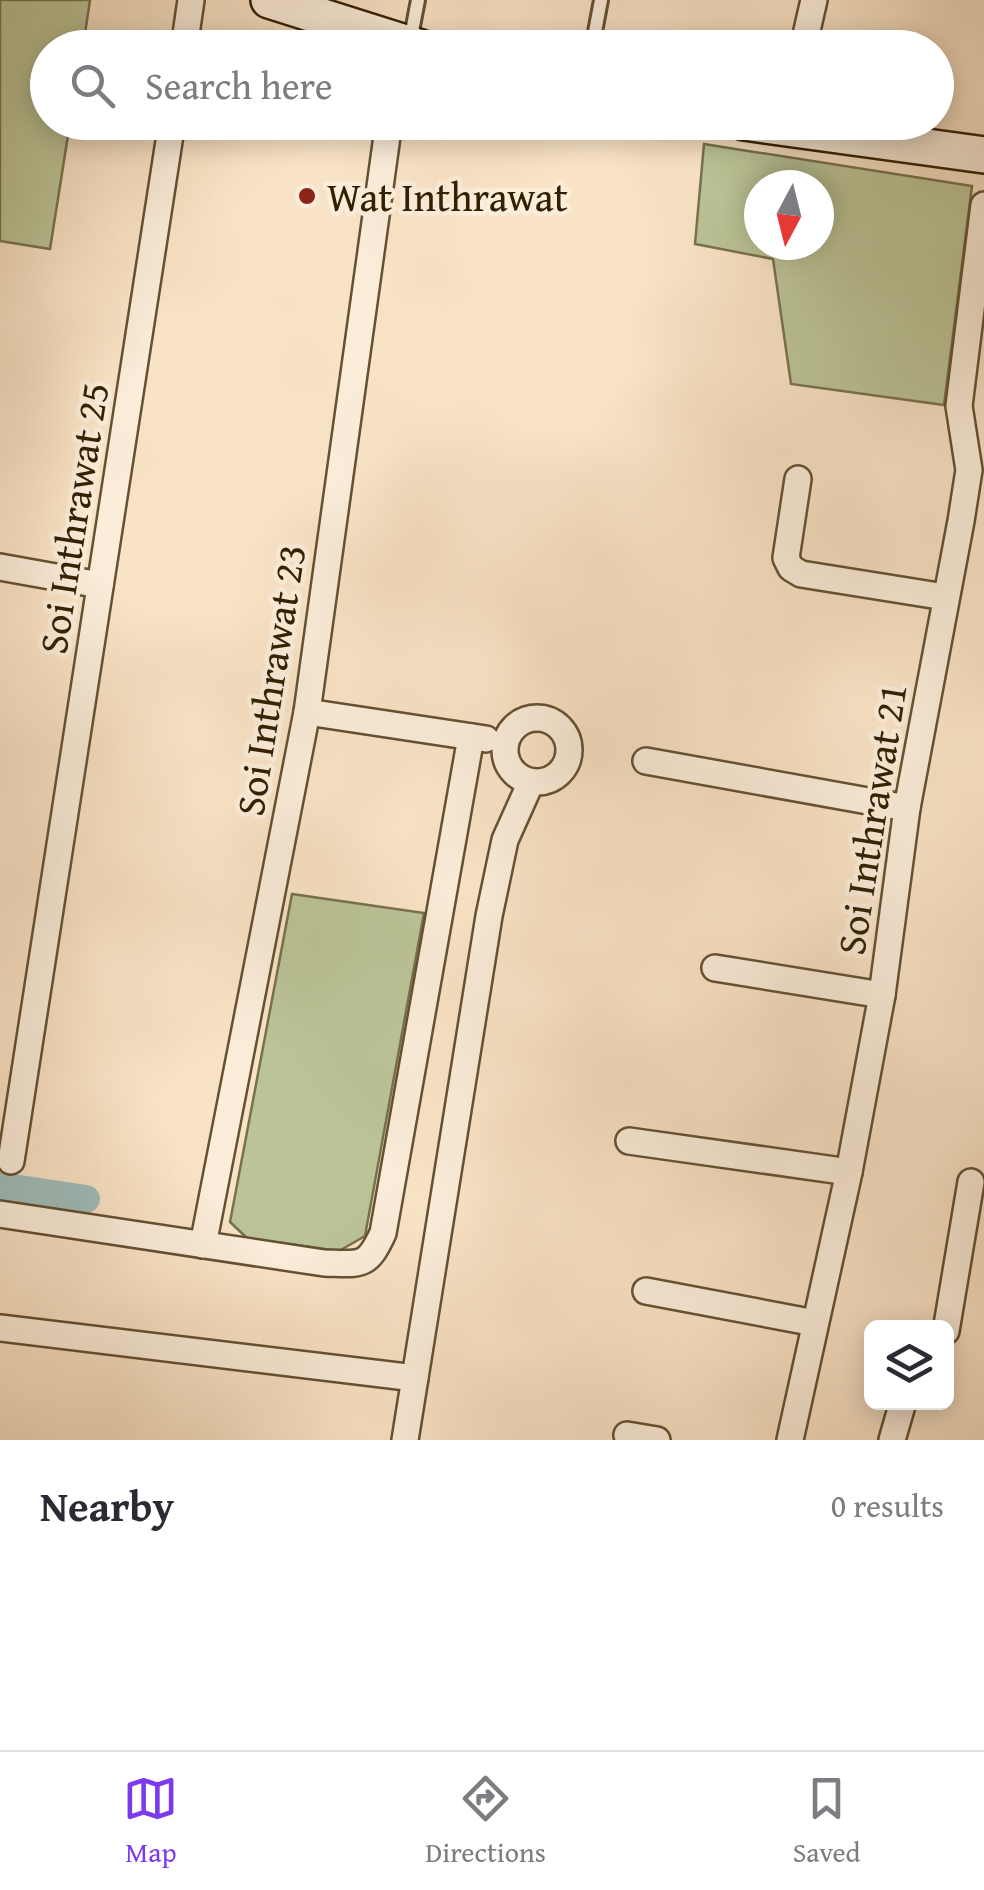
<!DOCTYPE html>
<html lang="en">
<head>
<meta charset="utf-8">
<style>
  :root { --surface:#fff; --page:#f2f2f3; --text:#2b2b33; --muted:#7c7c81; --line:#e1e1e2; --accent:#7c3aed }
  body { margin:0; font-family:"Gentium Book Plus",serif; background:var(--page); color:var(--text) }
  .controls { position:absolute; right:30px; bottom:30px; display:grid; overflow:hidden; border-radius:15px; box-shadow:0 5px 25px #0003 }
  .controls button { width:90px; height:90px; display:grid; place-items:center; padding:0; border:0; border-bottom:2px solid var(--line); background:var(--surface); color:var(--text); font:50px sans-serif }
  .compass { position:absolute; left:744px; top:170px; width:90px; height:90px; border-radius:50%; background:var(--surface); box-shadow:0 5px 25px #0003; rotate:187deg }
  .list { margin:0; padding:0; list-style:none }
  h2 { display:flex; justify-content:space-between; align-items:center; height:130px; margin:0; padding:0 40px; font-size:42px }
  h2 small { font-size:32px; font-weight:400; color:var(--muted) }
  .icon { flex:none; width:55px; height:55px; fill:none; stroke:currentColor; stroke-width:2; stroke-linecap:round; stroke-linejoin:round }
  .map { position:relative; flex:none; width:984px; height:1440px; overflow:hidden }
  .search { position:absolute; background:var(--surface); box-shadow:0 5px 25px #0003; left:30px; right:30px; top:30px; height:110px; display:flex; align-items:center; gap:25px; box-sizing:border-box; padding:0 35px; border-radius:55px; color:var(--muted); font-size:38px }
  .sheet { height:310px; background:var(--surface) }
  nav { display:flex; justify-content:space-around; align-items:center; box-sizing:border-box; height:140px; border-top:2px solid var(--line); background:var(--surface); font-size:28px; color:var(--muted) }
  nav a { display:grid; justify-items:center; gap:5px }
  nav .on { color:var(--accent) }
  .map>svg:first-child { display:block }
</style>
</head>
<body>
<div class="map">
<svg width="984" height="1440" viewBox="0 0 984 1440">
  <rect width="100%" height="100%" fill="#f9e3c6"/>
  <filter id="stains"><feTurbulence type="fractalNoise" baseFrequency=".002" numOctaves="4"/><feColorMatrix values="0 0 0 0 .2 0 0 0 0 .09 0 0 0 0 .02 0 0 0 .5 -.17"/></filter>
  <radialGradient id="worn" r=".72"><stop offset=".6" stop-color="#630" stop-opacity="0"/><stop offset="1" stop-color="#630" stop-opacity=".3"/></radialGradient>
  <g fill="#bbc497" stroke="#77724c" stroke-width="2.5" fill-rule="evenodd">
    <polygon points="0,0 90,0 83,47 48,48 48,122 70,123 50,249 0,241"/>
    <path d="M704,144l268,42 -28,219 -153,-21 -18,-125 -78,-15zM819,185v60h-60v-60z"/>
    <polygon points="292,894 424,913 365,1236 339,1251 247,1238 230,1222"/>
  </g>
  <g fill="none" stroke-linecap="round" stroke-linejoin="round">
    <polyline stroke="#a0bdbc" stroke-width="28" points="0,1186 86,1199"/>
    <g stroke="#645132" stroke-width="18">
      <g id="lane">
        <polyline points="410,42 418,0"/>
        <polyline points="592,48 601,0"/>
      </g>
    </g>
    <g stroke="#645132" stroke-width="30">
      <g id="street">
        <polyline points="184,48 191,0"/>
        <polyline points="803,48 814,0"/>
        <polyline points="798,479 786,558 791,568 801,574 945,597"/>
        <polyline points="0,567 100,585"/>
        <polyline points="307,712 486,739"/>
        <circle cx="537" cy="750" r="32"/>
        <polyline points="646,761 907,808"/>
        <polyline points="715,968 882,995"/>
        <polyline points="629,1141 849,1172"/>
        <polyline points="11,1161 172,122"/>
        <path d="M0,1214l324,49c37,1 43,5 59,-30l88,-496"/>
        <polyline points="203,1245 307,712 389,122"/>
        <polyline points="646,1291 815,1323"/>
        <polyline points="0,1328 415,1378"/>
        <polyline points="946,1331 971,1182"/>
        <polyline points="627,1435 657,1440"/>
        <polyline points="405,1440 489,916 505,840 531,782"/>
        <polyline points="790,1440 849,1172 882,995 907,808 961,521 969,470 959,406 984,205"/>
        <polyline points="892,1440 903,1402"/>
      </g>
    </g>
    <g stroke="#332001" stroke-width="40">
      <g id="secondary">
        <polyline points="269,0 421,48"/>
        <polyline points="744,122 984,155"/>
      </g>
    </g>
    <use href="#lane" stroke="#fbedda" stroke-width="12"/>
    <use href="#street" stroke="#fbedda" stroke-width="25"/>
    <use href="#secondary" stroke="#fbedda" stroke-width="35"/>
  </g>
  <circle fill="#8f2418" stroke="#fbedda" stroke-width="4" cx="307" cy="196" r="10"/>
  <g text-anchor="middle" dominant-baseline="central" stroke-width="9" stroke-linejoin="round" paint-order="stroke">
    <g font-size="40" fill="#332001" stroke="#fbedda" text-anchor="start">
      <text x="327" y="196">Wat Inthrawat</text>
    </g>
    <g font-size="40" fill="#332001" stroke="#fbedda">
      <text transform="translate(73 518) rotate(-81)">Soi Inthrawat 25</text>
      <text transform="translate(270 680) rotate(-81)">Soi Inthrawat 23</text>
      <text transform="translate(871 819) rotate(-81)">Soi Inthrawat 21</text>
    </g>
  </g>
  <rect width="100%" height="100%" filter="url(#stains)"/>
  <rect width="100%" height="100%" fill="url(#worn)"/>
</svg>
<div class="controls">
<button><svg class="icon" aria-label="layers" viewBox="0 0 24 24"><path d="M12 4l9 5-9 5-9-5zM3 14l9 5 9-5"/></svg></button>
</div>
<svg class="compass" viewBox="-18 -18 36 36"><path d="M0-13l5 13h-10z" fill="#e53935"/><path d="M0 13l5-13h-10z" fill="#7c7c81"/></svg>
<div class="search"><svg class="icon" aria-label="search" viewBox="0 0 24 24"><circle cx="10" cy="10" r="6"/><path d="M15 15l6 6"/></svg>Search here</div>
</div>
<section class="sheet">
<h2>Nearby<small>0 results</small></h2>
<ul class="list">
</ul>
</section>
<nav>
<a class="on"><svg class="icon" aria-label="map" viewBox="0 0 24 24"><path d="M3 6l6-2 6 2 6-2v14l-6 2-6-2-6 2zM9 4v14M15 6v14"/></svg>Map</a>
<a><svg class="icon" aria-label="directions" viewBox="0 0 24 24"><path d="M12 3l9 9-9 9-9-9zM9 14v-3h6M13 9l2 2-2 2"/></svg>Directions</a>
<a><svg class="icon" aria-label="saved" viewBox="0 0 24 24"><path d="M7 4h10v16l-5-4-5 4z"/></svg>Saved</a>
</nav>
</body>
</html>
